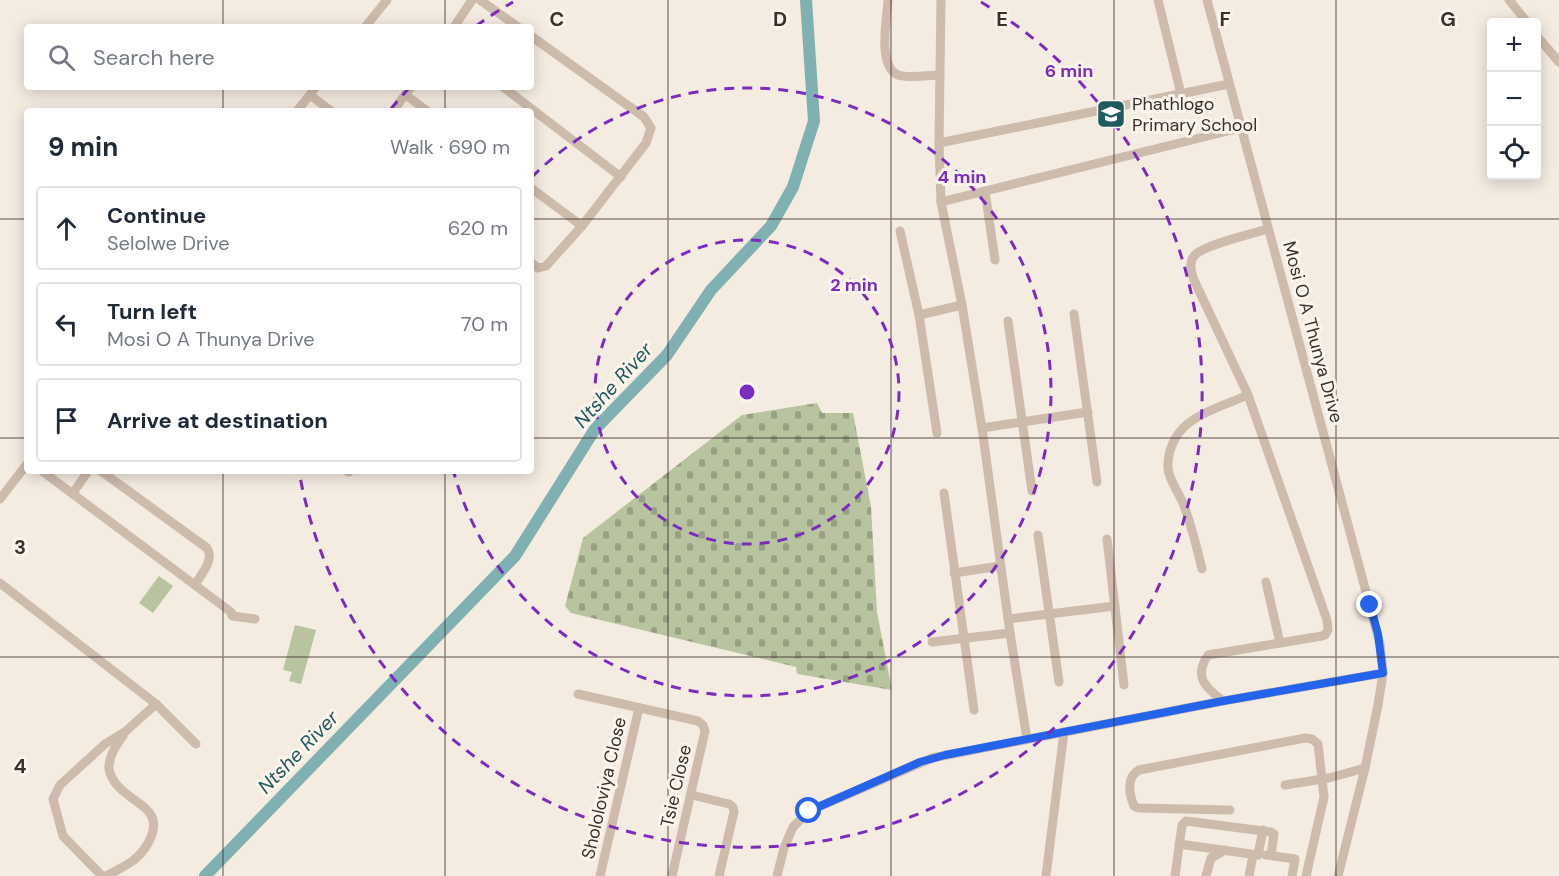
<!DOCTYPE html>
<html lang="en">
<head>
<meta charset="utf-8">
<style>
  :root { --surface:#fff; --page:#f6f6f7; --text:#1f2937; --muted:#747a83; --line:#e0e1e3 }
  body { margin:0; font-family:"DM Sans",sans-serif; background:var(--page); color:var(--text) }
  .controls { position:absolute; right:18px; top:18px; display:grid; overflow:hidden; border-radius:6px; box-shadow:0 3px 15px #0003 }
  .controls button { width:54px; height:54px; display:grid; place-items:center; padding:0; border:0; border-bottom:2px solid var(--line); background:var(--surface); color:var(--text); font:30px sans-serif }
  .stop { position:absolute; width:18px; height:18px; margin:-14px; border:4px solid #2563eb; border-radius:50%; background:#fff }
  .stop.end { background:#2563eb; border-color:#fff; box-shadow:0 2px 6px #0008 }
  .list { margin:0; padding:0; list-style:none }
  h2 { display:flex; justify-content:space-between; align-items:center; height:78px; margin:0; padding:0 24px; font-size:26px }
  h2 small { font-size:20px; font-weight:400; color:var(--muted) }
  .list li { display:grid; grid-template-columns:39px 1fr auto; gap:18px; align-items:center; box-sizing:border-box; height:84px; margin:0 12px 12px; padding:0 12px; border:2px solid var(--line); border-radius:6px }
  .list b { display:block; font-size:22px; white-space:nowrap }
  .list p { margin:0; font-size:20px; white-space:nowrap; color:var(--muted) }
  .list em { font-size:20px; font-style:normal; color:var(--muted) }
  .icon { flex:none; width:33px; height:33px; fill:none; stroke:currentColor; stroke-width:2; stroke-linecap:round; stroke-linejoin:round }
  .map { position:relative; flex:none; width:1559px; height:876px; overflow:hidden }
  .search { position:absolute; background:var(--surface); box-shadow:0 3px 15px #0003; left:24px; top:24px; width:510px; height:66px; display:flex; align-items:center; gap:15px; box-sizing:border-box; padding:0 21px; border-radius:6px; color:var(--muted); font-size:22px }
  .panel { position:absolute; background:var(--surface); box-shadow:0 3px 15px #0003; left:24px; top:108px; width:510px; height:366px; border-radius:6px }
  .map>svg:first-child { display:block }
</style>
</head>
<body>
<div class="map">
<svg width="1559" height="876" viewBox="0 0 1559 876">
  <defs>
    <pattern id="cemetery-stones" width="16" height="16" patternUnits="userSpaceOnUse" patternTransform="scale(1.5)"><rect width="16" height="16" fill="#b8c4a0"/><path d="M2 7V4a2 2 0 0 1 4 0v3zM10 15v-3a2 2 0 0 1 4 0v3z" fill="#97a083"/></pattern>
  </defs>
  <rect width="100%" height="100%" fill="#f4ebe1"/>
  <g fill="#b8c4a0">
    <polygon points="159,576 173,586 153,613 139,603"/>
    <polygon points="295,625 316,630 301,684 289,681 292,672 283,670"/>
  </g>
  <polygon fill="url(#cemetery-stones)" points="817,403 822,413 853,413 871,507 877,612 892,690 797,674 796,667 571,613 565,606 583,538 742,415"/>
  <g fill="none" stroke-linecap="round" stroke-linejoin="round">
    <polyline stroke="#7fb0b2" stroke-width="12" points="205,876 515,556 595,429 667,355 711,290 771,226 793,187 814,121 806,0"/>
    <g stroke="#cdbbac" stroke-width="9">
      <polyline points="480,0 518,27"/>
      <path d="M888,0c-1,19 -11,66 10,75 12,4 30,0 42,0"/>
      <polyline points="941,0 939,143 941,202 962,305 982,428 1010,633 1027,739"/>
      <polyline points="1158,0 1181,94"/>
      <polyline points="1207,0 1380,644 1383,673 1378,705 1365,768 1338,876"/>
      <polyline points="1509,0 1527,22"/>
      <polyline points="365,27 387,0"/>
      <polyline points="454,27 472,0"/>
      <polyline points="1536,35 1559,62"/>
      <polyline points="531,36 644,117 651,128 646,143 582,226 546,266 538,268 531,263"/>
      <polyline points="503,87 621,177"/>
      <polyline points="310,95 331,111"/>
      <polyline points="406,95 427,111"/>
      <polyline points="297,111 316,87"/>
      <polyline points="393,111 411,87"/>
      <polyline points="939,143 1229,84"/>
      <polyline points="531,188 582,226"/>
      <polyline points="985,191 995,260"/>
      <polyline points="941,202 1240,128"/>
      <polyline points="900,231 919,315 937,433"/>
      <polyline points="1074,314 1097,482"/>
      <polyline points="919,315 962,305"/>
      <polyline points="1008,321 1032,491"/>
      <polyline points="982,428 1088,412"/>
      <polyline points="42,471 231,612 232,616 255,619"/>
      <path d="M101,471l106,77c8,12 -6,26 -12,37"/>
      <polyline points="347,471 349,472"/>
      <polyline points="73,493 88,471"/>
      <polyline points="944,493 974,710"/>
      <polyline points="0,499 27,464"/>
      <polyline points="1038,535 1059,682"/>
      <polyline points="1107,539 1124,685"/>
      <path d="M1202,569c-5,-21 -10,-42 -18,-63 -4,-13 -18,-29 -16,-43 1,-17 10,-34 25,-43 16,-11 37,-17 55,-25"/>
      <polyline points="954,573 1000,566"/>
      <polyline points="1266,582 1280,643"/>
      <polyline points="0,583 156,704 196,744"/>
      <polyline points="1008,619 1115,606"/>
      <polyline points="932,642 1010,633"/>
      <polyline points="578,694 698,721 703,725 705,731 672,876"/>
      <path d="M1223,701c-17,-13 -30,-24 -15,-46l114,-19 3,-1 3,-5 -1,-10 -79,-225 -54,-115c-3,-9 -6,-19 2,-26 11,-10 56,-20 71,-25"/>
      <polyline points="1285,785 1329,778 1365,768"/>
      <polyline points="692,795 729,804 733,807 734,812 719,876"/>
      <path d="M1230,810l-92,-2 -4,-2c-5,-12 -8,-29 5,-36l166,-32 7,1 6,5 6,53 -18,79"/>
      <polyline points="1179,844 1258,855 1263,830"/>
      <polyline points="1266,855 1295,859 1292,876"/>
      <polyline points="102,876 63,836 53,799 60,785 105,744 126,731 156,704"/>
      <path d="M106,876c9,-5 20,-10 28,-16 14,-12 29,-36 12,-51 -12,-11 -34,-21 -37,-40 -1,-12 7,-24 14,-33"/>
      <polyline points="600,876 639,708"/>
      <polyline points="777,876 784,848 793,827 809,811 932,758 1223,701 1383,673"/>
      <polyline points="1046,876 1064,732"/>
      <polyline points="1175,876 1182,825 1186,821 1271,832 1274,834 1271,855"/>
      <polyline points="1206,876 1211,858 1225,850"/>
      <polyline points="1249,876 1253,855"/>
    </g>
  </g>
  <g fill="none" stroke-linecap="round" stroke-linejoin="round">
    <polyline stroke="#2563eb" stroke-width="8" points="809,811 920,762 945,755 1223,701 1383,673 1378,634 1370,605"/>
  </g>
  <path fill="none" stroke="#3b302b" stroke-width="1.5" stroke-opacity="0.55" d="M223,0v27M445,0v27M668,0v876M891,0v876M1114,0v876M1336,0v876M223,87v24M445,87v24M0,219h27M531,219h1028M0,438h27M531,438h1028M223,471v405M445,471v405M0,657h1559"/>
  <g fill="none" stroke="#7b2cbf" stroke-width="3" stroke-dasharray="10 8">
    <circle cx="747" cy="392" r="152"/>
    <path d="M532 177A304 304 0 1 1 454 473"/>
    <path d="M391 109A455 455 0 0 1 409 88M476 26A455 455 0 0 1 513 2M981 2A455 455 0 1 1 299 471"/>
  </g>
  <defs>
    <g id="school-square" transform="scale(1.5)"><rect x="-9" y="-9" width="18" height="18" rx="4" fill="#1f5a5e" stroke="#fbf5ee"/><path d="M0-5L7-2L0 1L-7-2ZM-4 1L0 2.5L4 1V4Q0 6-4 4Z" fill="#fff"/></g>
  </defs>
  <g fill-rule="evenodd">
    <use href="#school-square" x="1111" y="114"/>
  </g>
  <g text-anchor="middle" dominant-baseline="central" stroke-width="6" stroke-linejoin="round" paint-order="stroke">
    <g font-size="18" fill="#3b302b" stroke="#fbf5ee" text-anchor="start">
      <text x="1132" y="104">Phathlogo<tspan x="1132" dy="21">Primary School</tspan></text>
    </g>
    <g font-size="18" fill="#3b302b" stroke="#fbf5ee">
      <text transform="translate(1313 332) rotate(75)">Mosi O A Thunya Drive</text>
      <text transform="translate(676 786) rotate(-77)">Tsie Close</text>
      <text transform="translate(604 788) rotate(-77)">Shololoviya Close</text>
    </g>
    <g font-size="20" font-style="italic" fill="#1f5a5e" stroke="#fbf5ee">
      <text transform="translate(613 385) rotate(-48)">Ntshe River</text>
      <text transform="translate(298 752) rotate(-46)">Ntshe River</text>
    </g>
  </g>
  <g font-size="20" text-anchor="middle" font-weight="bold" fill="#3b302b" stroke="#fbf5ee" stroke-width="6" stroke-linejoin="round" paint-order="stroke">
    <text x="557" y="26">C</text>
    <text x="780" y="26">D</text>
    <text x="1002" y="26">E</text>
    <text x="1225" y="26">F</text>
    <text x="1448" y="26">G</text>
    <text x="20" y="554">3</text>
    <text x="20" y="773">4</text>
  </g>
  <circle cx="747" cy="392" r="9" fill="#7b2cbf" stroke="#fbf5ee" stroke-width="3"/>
  <g font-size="18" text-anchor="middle" font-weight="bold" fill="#7b2cbf" stroke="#fbf5ee" stroke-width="6" stroke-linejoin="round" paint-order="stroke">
    <text x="1069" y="77">6 min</text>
    <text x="962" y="183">4 min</text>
    <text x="854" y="291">2 min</text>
  </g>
</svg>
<div class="controls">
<button>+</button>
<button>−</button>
<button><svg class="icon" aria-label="locate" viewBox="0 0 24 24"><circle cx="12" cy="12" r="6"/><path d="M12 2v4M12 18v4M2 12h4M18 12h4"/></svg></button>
</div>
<div class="stop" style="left:809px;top:811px"></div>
<div class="stop end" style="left:1370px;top:605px"></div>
<div class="search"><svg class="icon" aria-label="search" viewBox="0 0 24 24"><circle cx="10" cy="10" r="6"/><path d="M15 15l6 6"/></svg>Search here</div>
<section class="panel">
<h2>9 min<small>Walk · 690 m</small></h2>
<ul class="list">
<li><svg class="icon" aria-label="ahead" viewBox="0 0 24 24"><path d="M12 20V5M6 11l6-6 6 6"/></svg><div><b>Continue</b><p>Selolwe Drive</p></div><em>620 m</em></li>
<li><svg class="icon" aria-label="left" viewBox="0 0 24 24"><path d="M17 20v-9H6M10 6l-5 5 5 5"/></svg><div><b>Turn left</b><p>Mosi O A Thunya Drive</p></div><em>70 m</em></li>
<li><svg class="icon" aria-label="arrive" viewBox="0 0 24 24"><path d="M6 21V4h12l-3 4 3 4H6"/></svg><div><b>Arrive at destination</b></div></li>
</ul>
</section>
</div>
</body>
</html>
